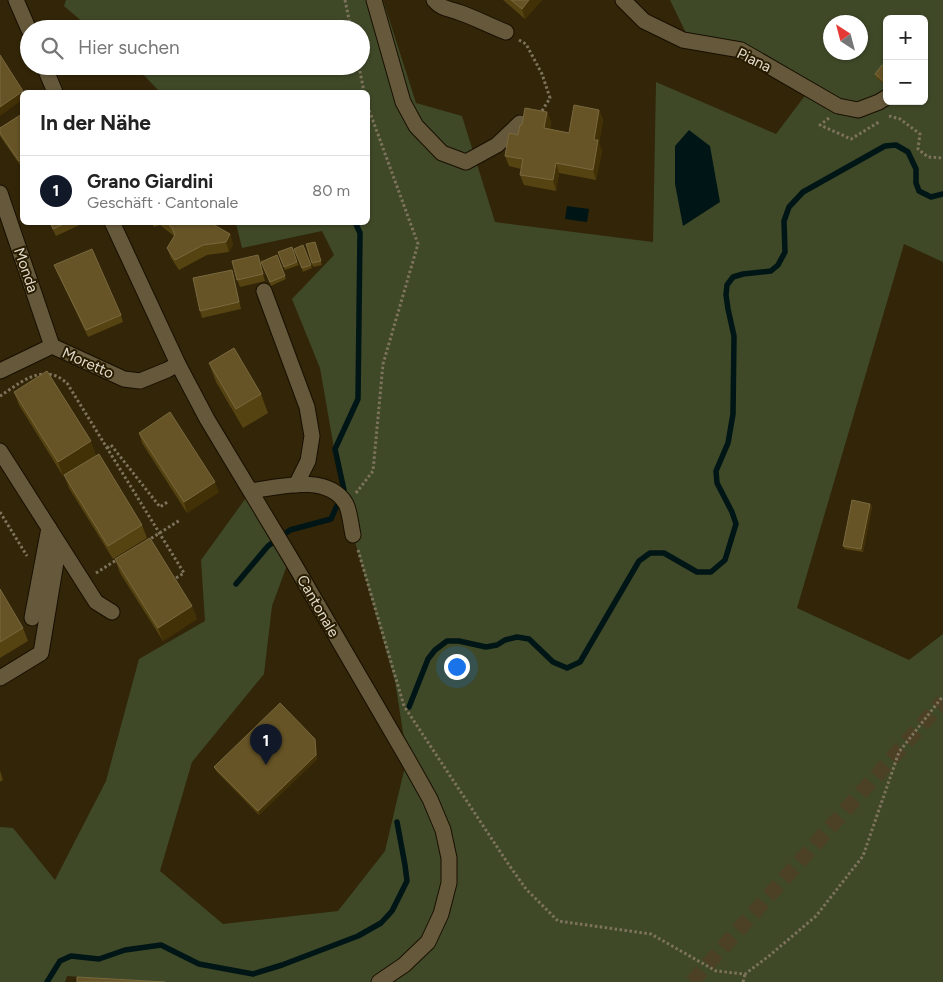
<!DOCTYPE html>
<html lang="de">
<head>
<meta charset="utf-8">
<style>
  :root { --surface:#fff; --page:#f6f6f6; --text:#222; --muted:#767676; --line:#e0e0e0; --accent:#111827 }
  body { margin:0; font-family:Figtree,sans-serif; background:var(--page); color:var(--text) }
  .controls { position:absolute; right:15px; top:15px; display:grid; overflow:hidden; border-radius:8px; box-shadow:0 1px 4px #0004 }
  .controls button { width:45px; height:45px; display:grid; place-items:center; padding:0; border:0; border-bottom:1px solid var(--line); background:var(--surface); color:var(--text); font:25px sans-serif }
  .compass { position:absolute; left:823px; top:15px; width:45px; height:45px; border-radius:50%; background:var(--surface); box-shadow:0 1px 4px #0004; rotate:324deg }
  .you { position:absolute; left:456px; top:666px; width:18px; height:18px; margin:-12px; border:4px solid #fff; border-radius:50%; background:#1a73e8; box-shadow:0 0 0 8px #1a73e833 }
  .badge { display:grid; place-items:center; width:32px; height:32px; border-radius:50%; background:var(--accent); color:#fff; font-size:16px; font-weight:700 }
  .pin { position:absolute; translate:-50% -41px; filter:drop-shadow(0 1px 2px #0008) }
  .pin::after { content:''; position:absolute; top:26px; width:18px; height:15px; background:inherit; clip-path:polygon(0 0,100% 0,50% 100%) }
  .list { margin:0; padding:0; list-style:none }
  h2 { display:flex; justify-content:space-between; align-items:center; height:65px; margin:0; padding:0 20px; font-size:21px }
  h2 small { font-size:16px; font-weight:400; color:var(--muted) }
  .list li { display:grid; grid-template-columns:32px 1fr auto; gap:15px; align-items:center; box-sizing:border-box; height:70px; padding:0 20px; border-top:1px solid var(--line) }
  .list b { display:block; font-size:19px; white-space:nowrap }
  .list p { margin:0; font-size:16px; white-space:nowrap; color:var(--muted) }
  .list em { font-size:16px; font-style:normal; color:var(--muted) }
  .icon { flex:none; width:28px; height:28px; fill:none; stroke:currentColor; stroke-width:2; stroke-linecap:round; stroke-linejoin:round }
  .map { position:relative; flex:none; width:943px; height:982px; overflow:hidden }
  .search { position:absolute; background:var(--surface); box-shadow:0 1px 4px #0004; left:20px; top:20px; width:350px; height:55px; display:flex; align-items:center; gap:12px; box-sizing:border-box; padding:0 18px; border-radius:28px; color:var(--muted); font-size:19px }
  .panel { position:absolute; background:var(--surface); box-shadow:0 1px 4px #0004; left:20px; top:90px; width:350px; height:135px; border-radius:8px }
  .map>svg:first-child { display:block }
</style>
</head>
<body>
<div class="map">
<svg width="943" height="982" viewBox="0 0 943 982">
  <rect width="100%" height="100%" fill="#322508"/>
  <path fill="#3f4928" fill-rule="evenodd" d="M66,0h317l33,103 46,13 33,106 158,20 3,-160 120,52 34,-45 -71,-39 -52,-15 -17,-35h273v262l-39,-18 -107,364 112,52 34,-26v348h-801l-75,-6 -2,6h-65v-155l13,1 42,52 51,-99 33,-122 66,-38 -4,-61 50,-69 39,66 -18,49 -8,68 -72,88 -32,109 63,53 115,-13 47,-60 22,-93 -12,-77 -52,-181 -23,-132 -28,-69 42,-44 -12,-24 -80,17 -6,-25 132,-1v-130h-208l-25,-26h226v-37h-270l-27,-23zM887,19h37v82h-37zM830,22h30v30h-30z"/>
  <g fill="#001616">
    <polygon points="689,130 710,146 720,202 683,226 675,184 675,146"/>
    <polygon points="567,206 589,209 587,222 565,219"/>
  </g>
  <g fill="none" stroke-linecap="round" stroke-linejoin="round">
    <g stroke="#001616" stroke-width="5.5">
      <polyline points="236,584 268,546 290,530 331,519 344,490 335,449 358,399 360,233 355,222"/>
      <polyline points="409,707 428,659 435,650 447,641 459,641 486,647 497,645 505,640 517,637 529,639 553,662 567,668 580,662 639,561 650,553 664,553 697,572 711,572 725,560 736,524 732,512 717,483 716,471 728,443 733,414 734,336 728,309 726,295 727,285 733,277 743,274 771,271 778,265 785,252 784,221 789,207 803,192 885,146 896,145 908,152 916,169 916,183 919,191 931,197 943,194"/>
      <polyline points="47,982 60,961 71,956 99,959 125,950 161,945 199,964 253,974 282,965 358,936 381,923 392,911 407,881 405,865 397,822"/>
    </g>
    <polyline stroke="#4c4025" stroke-width="15" stroke-dasharray="15 8" stroke-linecap="butt" points="692,982 943,701"/>
    <g stroke="#180f00" stroke-width="17">
      <g id="minor">
        <polyline points="16,0 29,30"/>
        <polyline points="374,0 403,102 416,126 442,153 466,162 497,145 520,123"/>
        <path d="M434,0c8,9 13,8 24,12 16,5 32,14 48,20"/>
        <polyline points="623,0 644,21 683,40 741,50 838,106 858,110 879,102 887,97"/>
        <polyline points="44,66 55,92"/>
        <polyline points="0,193 52,346"/>
        <polyline points="112,222 178,364 207,419 290,557 407,758 430,799 443,830 449,858 449,883 441,914 428,942 404,965 379,982"/>
        <polyline points="264,291 307,407 312,436 308,461 296,485"/>
        <polyline points="0,371 52,346 124,379 140,381 167,370 178,364"/>
        <polyline points="0,451 96,602 112,612"/>
        <path d="M251,491c28,-4 77,-18 95,13 4,8 5,22 7,31"/>
        <polyline points="32,618 49,528"/>
        <polyline points="0,678 41,653 59,544"/>
      </g>
    </g>
    <g stroke="#7e735c" stroke-width="3" stroke-dasharray="2.5 2.5" stroke-linecap="butt">
      <polyline points="345,0 351,29"/>
      <polyline points="519,40 526,44 542,74 550,98 540,114"/>
      <polyline points="359,66 364,92"/>
      <polyline points="889,116 900,119 920,134 918,149 928,157 943,158"/>
      <polyline points="829,118 820,125 851,139 879,122"/>
      <path d="M0,396c16,-10 33,-26 53,-21 5,1 10,5 14,8l117,190 -8,5"/>
      <polyline points="107,448 111,445 160,507 169,501"/>
      <polyline points="356,493 373,471 383,364 418,244 368,107"/>
      <polyline points="0,512 27,556"/>
      <polyline points="147,541 180,520"/>
      <polyline points="358,550 404,706 509,865 526,889 558,921 651,934 716,971 745,974 769,956 816,916 863,856 899,752 943,696"/>
      <polyline points="96,573 118,559"/>
      <polyline points="743,982 745,974"/>
    </g>
    <use href="#minor" stroke="#66593b" stroke-width="15"/>
  </g>
  <g fill="#564312">
    <polygon points="503,0 542,0 525,19"/>
    <polygon points="887,69 887,86 876,78 875,74"/>
    <polygon points="599,110 603,120 599,143 602,151 596,180 559,173 556,191 524,185 520,175 521,169 509,166 505,156 518,135 522,125 547,112 551,122 550,129 569,133"/>
    <polygon points="22,114 22,168 0,136 0,128"/>
    <polygon points="49,222 83,222 84,223 56,236"/>
    <polygon points="151,222 209,222 230,234 233,244 229,252 207,255 179,270 171,258 167,248 174,236 160,225 154,227"/>
    <polygon points="315,242 322,265 313,267 306,244"/>
    <polygon points="303,245 312,268 303,272 294,249"/>
    <polygon points="278,252 297,262 299,265 285,270"/>
    <polygon points="258,255 265,281 240,287 237,280"/>
    <polygon points="277,255 286,279 271,286 261,262"/>
    <polygon points="54,265 121,315 123,322 88,337 57,272"/>
    <polygon points="232,270 234,277 241,309 202,318 200,311"/>
    <polygon points="209,363 261,394 268,413 243,428 216,382"/>
    <polygon points="14,392 96,455 70,471 142,525 147,538 113,559 69,488 64,475 63,476 19,405"/>
    <polygon points="139,433 219,492 187,513 142,443"/>
    <polygon points="870,504 872,507 863,552 845,549 843,546"/>
    <polygon points="115,559 192,606 197,619 163,641 120,573"/>
    <polygon points="0,589 23,628 28,641 0,658"/>
    <polygon points="316,743 317,759 259,815 216,771 214,767"/>
    <polygon points="0,770 3,780 0,782"/>
  </g>
  <g fill="#423006">
    <polygon points="529,0 542,0 525,19 522,9"/>
    <polygon points="23,91 22,100 0,116 0,107"/>
    <polygon points="599,110 603,120 599,143 602,151 596,180 593,170 594,140"/>
    <polygon points="547,112 551,122 548,139 544,128"/>
    <polygon points="22,159 22,168 19,161"/>
    <polygon points="556,163 559,173 556,191 553,180"/>
    <polygon points="230,234 233,244 229,252 226,242"/>
    <polygon points="91,441 96,455 63,476 58,462"/>
    <polygon points="215,482 219,492 187,513 184,502"/>
    <polygon points="870,504 872,507 863,552 861,549"/>
    <polygon points="192,606 197,619 163,641 158,628"/>
    <polygon points="315,739 316,743 317,759 259,815 258,811"/>
  </g>
  <g fill="#665426" stroke="#79693f">
    <polygon points="511,0 529,0 522,9"/>
    <polygon points="0,55 23,91 0,107"/>
    <polygon points="882,65 887,69 887,84 875,74"/>
    <polygon points="574,105 599,110 594,140 598,140 593,170 556,163 553,180 520,175 523,159 505,156 509,133 518,135 520,125 522,125 525,108 547,112 544,128 569,133"/>
    <polygon points="22,114 22,159 19,161 0,133 0,128"/>
    <polygon points="50,222 68,222 53,229"/>
    <polygon points="166,222 209,222 230,234 226,242 203,245 175,260 167,248 175,235 172,228"/>
    <polygon points="315,242 321,261 312,263 306,244"/>
    <polygon points="303,245 311,265 302,268 294,249"/>
    <polygon points="292,247 297,262 284,267 278,252"/>
    <polygon points="92,249 121,315 86,330 54,265"/>
    <polygon points="258,255 263,274 237,280 232,261"/>
    <polygon points="277,255 285,276 270,282 261,262"/>
    <polygon points="232,270 239,302 200,311 193,278"/>
    <polygon points="234,348 261,394 236,409 209,363"/>
    <polygon points="47,371 91,441 58,462 14,392"/>
    <polygon points="170,412 215,482 184,502 139,433"/>
    <polygon points="99,454 142,525 108,546 64,475"/>
    <polygon points="852,500 870,504 861,549 843,546"/>
    <polygon points="150,538 192,606 158,628 115,559"/>
    <polygon points="0,589 23,628 0,642"/>
    <polygon points="280,703 315,739 316,755 258,811 214,767"/>
    <polygon points="77,977 165,982 77,982"/>
  </g>
  <g text-anchor="middle" dominant-baseline="central" stroke-width="4" stroke-linejoin="round" paint-order="stroke">
    <g font-size="15" fill="#e2daca" stroke="#281c00">
      <text transform="translate(754 60) rotate(26)">Piana</text>
      <text transform="translate(26 270) rotate(71)">Monda</text>
      <text transform="translate(88 363) rotate(24)">Moretto</text>
      <text transform="translate(318 606) rotate(60)">Cantonale</text>
    </g>
  </g>
</svg>
<div class="controls">
<button>+</button>
<button>−</button>
</div>
<svg class="compass" viewBox="-18 -18 36 36"><path d="M0-13l5 13h-10z" fill="#e53935"/><path d="M0 13l5-13h-10z" fill="#767676"/></svg>
<div class="you"></div>
<div class="pin badge" style="left:266px;top:765px">1</div>
<div class="search"><svg class="icon" aria-label="search" viewBox="0 0 24 24"><circle cx="10" cy="10" r="6"/><path d="M15 15l6 6"/></svg>Hier suchen</div>
<section class="panel">
<h2>In der Nähe<small></small></h2>
<ul class="list">
<li><span class="badge">1</span><div><b>Grano Giardini</b><p>Geschäft · Cantonale</p></div><em>80 m</em></li>
</ul>
</section>
</div>
</body>
</html>
